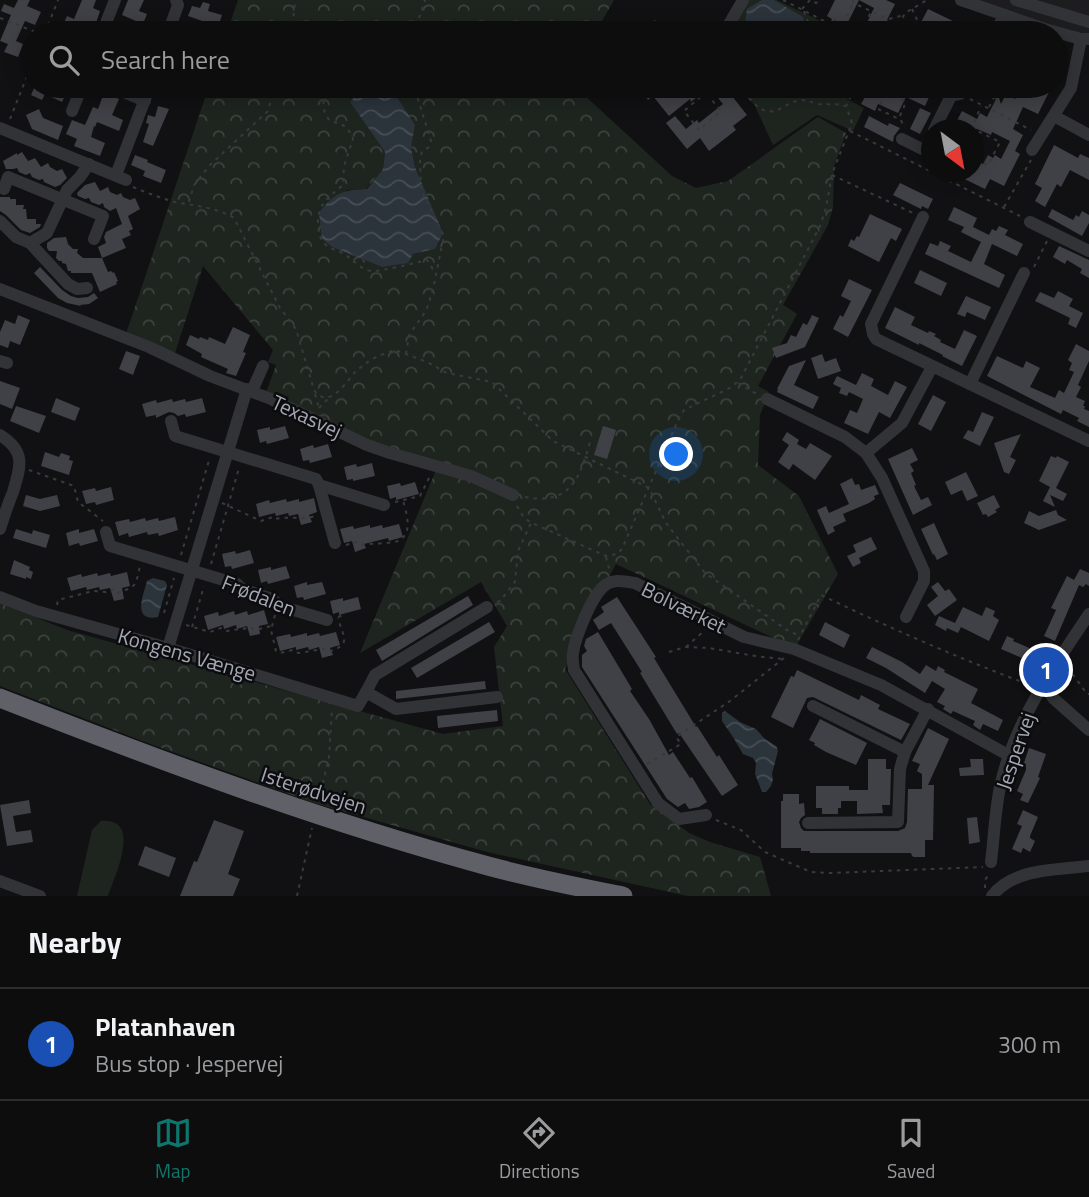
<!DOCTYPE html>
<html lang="en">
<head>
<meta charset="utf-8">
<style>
  :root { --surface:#0d0d0e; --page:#1b1b1c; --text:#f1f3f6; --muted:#9a9c9e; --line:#2d2d2e; --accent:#0f766e }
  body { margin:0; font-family:"Titillium Web",sans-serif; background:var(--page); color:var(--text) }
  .compass { position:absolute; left:921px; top:119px; width:63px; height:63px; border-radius:50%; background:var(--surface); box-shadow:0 4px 18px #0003; rotate:148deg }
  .you { position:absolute; left:677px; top:455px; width:24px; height:24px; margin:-18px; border:5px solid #fff; border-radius:50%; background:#1a73e8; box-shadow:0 0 0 10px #1a73e833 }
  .badge { display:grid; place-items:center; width:46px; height:46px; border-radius:50%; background:var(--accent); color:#fff; font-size:23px; font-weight:700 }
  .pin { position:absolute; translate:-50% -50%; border:4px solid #fff; box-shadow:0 2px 7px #0006 }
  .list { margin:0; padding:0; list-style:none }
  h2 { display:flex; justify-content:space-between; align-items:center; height:91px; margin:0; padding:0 28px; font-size:30px }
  h2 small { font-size:23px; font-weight:400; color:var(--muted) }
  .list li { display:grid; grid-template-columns:46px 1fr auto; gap:21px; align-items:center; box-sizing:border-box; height:112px; padding:0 28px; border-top:2px solid var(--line) }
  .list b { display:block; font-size:26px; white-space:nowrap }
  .list p { margin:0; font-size:23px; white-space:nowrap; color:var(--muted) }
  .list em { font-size:23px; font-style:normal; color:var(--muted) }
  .icon { flex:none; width:38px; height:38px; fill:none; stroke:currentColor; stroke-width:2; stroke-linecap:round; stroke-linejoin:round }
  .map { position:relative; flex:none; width:1089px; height:896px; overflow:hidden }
  .search { position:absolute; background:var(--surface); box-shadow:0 4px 18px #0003; left:21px; right:21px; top:21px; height:77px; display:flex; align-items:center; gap:18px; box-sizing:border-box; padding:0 24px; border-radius:38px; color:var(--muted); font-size:26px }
  .sheet { height:203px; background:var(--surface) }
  nav { display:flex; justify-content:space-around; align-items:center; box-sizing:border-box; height:98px; border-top:2px solid var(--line); background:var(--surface); font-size:19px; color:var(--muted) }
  nav a { display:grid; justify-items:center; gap:4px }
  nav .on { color:var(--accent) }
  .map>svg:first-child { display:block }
</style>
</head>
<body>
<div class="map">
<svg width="1089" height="896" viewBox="0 0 1089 896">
  <defs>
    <pattern id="forest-crowns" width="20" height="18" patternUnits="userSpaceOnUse" patternTransform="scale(1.75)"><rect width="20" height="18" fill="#1e251f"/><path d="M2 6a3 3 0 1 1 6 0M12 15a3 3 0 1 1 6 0" fill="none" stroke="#3c423d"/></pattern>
    <pattern id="water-waves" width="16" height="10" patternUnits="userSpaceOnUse" patternTransform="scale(1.75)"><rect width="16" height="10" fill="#2b333b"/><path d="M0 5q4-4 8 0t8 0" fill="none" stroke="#474e55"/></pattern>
  </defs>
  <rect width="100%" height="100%" fill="#111113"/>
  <polygon fill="#1d1d20" points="974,0 1089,0 1089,36 1084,36"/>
  <g fill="url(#forest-crowns)">
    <polygon points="238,0 614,0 595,33 227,33"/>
    <polygon points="209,86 363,86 350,102 385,152 383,169 366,189 347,190 322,239 332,247 382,267 413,254 435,249 442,233 415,167 411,148 415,125 390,86 583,86 583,94 672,176 696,188 728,181 818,117 846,133 834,166 833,207 828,225 783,305 797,314 758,386 769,392 760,415 758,465 799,496 838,574 795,648 616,564 592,608 565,669 650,804 689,833 710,842 760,857 771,896 688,896 487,852 314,803 145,742 0,686 0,603 67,630 443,734 503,726 494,647 507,626 481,582 360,653 436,470 266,393 276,365 268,362 273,350 203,266 175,353 126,334"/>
  </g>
  <g fill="#1e251f">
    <polygon points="748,0 777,0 829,25 824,33 728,33"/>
    <polygon points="738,86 853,86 847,99 864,108 853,131 817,115 773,145 755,106"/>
    <path d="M101,821c42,-4 14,55 7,75h-31l15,-66z"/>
  </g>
  <g fill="url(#water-waves)">
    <polygon points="762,0 774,0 803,17 805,24 803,30 793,33 748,33 745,23 747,9"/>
    <path d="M363,86h27l25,39 -4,23 4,19 28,66 -8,16 -22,5 -5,9 -26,4 -50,-20 -10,-8 -3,-26c15,-20 23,-23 48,-24l16,-20 2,-17 -35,-50z"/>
    <path d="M153,578l12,3 2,4 -9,32c-26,5 -15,-21 -11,-36z"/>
    <polygon points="725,711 740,722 756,729 764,738 777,747 778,751 772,774 773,779 771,786 766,792 762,792 755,774 756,763 753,758 743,754 733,737 722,721 722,713"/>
  </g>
  <g fill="#404146">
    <polygon points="18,0 30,0 27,6 41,12 35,25 25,21 16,41 23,44 18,57 4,52 8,44 0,41 11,15 1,11 4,4 14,8"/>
    <polygon points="82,0 96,0 93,8 100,11 95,26 87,23 83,33 80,33 63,25 67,16 74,19"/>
    <polygon points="128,0 144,0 139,11 147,14 143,24 122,15"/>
    <polygon points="835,0 886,0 895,4 887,20 890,22 888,27 901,33 862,33 874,8 859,0 846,26 834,20 838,33 826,33 832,19 827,16"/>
    <polygon points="203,2 210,4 208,11 222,15 216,33 204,33 208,23 188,16 192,6 200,8"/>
    <polygon points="928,9 957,23 952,33 909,33 914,24 919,26"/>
    <polygon points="655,20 665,33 622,33 634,24 641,32"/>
    <polygon points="35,86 60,86 68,89 62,102 45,94 42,100 31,95"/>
    <polygon points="647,86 724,86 747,115 733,126 736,130 709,151 700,138 687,149 666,123 675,116 686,129 697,120 699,123 723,104 709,87 691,102 690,99 669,116 653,96 648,100 641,90"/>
    <polygon points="871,86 912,86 930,95 925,106 906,97 898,113 878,104 875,111 861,104"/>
    <polygon points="982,86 995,86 1001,104 1006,94 1015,99 1021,86 1052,86 1038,114 1023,107 1013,129 1023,135 1015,151 1020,154 1004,186 990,179 985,189 950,172 974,172 974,160 983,164 988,155 993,158 995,155 1001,159 1010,141 992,132 991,135 977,129 952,130 962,111 977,119 980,113 987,117 996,99 980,91"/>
    <polygon points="104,93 119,99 112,115 123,120 119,131 97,122 95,127 94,126 91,137 105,143 100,156 74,146 77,139 66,134 72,120 85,125 93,107 98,109"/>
    <polygon points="158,106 169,109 153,146 143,142 149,124 146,123 148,115 155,117"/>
    <polygon points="920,108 931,113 920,134 910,129"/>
    <polygon points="39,109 43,118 63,126 58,140 32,129 26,115"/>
    <polygon points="869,116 888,126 889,123 900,128 894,136 893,142 864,127"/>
    <polygon points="1054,145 1078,158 1080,154 1089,158 1089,180 1070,170 1061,187 1057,184 1045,207 1035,201 1042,188 1035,184"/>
    <polygon points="22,152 28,161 35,158 41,167 48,163 50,167 57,171 62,169 67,178 60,185 55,187 44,182 43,179 39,180 32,177 30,173 26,175 19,172 17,168 13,169 6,169 3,161 17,153 17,155"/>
    <polygon points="135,155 148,160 147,162 166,170 161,183 143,176 145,171 131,165"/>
    <polygon points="95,182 100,191 108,187 110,192 117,195 121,193 123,197 130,200 135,198 140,209 128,216 133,229 129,231 131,235 122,239 126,248 102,258 98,247 106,243 104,237 106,232 122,224 116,208 110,211 104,207 103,203 99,205 91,202 89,198 85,199 78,196 77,193 85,185"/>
    <polygon points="900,183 933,199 928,209 922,206 921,209 893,195"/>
    <polygon points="0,197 10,197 10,199 16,199 16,205 24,205 23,209 26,209 27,219 36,219 36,224 41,224 40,227 30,233 21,230 6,215 0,211"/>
    <polygon points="954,207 977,218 973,227 989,235 992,229 996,231 999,226 1008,230 1005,235 1023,244 1017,256 992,244 984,264 1005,275 999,288 925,254 930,243 938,246 940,241 951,246 948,251 971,262 981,242 961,232 964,227 948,220"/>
    <polygon points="1052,209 1073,220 1076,215 1079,217 1082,211 1089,215 1089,223 1082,236 1048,217"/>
    <polygon points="870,214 902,229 896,241 891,238 879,262 848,246 851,239 854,241 857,236 859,237"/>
    <polygon points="66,237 68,244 73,249 78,249 77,253 83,258 102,258 108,272 111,271 113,273 114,272 118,281 116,282 117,284 100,292 92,273 71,273 71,271 68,271 66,264 62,263 62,261 59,261 56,258 57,251 49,251 47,248 47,243 54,238"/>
    <polygon points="1059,246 1089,260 1089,278 1080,273 1082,269 1067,260 1065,264 1053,257"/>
    <polygon points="40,267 62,290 71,296 78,298 88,297 94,293 98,298 89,304 80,305 81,306 67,303 58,298 34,273"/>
    <polygon points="920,270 947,283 941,296 914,283"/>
    <polygon points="849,279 872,290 848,337 833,329 840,315 843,317 851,301 841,296"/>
    <polygon points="1058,291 1073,299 1069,306 1083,313 1076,328 1068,324 1070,318 1035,301 1040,292 1054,298"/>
    <polygon points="966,296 991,307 985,320 967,312 965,317 957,314"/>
    <polygon points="895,307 915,317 911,325 928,333 929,331 936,334 934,336 941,340 940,342 955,349 964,330 977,336 962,366 942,356 943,355 919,343 919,345 885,328"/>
    <polygon points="18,315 30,320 20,345 10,341 8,348 0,345 0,332 5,320 15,324"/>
    <polygon points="812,315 819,318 805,347 776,358 772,348 787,343 791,335 796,337 803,323 807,325"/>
    <polygon points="233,327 250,335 243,352 246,353 236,376 226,373 228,369 201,357 202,354 186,345 190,335 199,339 200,337 208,340 209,337 225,344"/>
    <polygon points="1076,344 1089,351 1089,361 1078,385 1081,387 1076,397 1085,401 1083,406 1085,406 1084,409 1089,411 1089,427 1077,421 1079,418 1063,410 1061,414 987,376 997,356 1023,368 1026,361 1040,368 1030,387 1055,398 1059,390 1064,393 1074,372 1069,370 1072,363 1068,360"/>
    <polygon points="126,351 140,356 133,375 119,369"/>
    <polygon points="822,354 825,362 836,358 841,371 818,379 811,358"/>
    <polygon points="806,360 794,385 819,397 813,409 777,392 778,389 777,389 789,366"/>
    <polygon points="862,373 874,379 871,386 888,395 895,381 907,387 890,418 879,412 868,434 844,423 850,410 857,413 863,399 849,392 847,396 839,393 841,388 833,384 837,376 856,385"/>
    <polygon points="0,381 20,388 12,409 0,404"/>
    <polygon points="933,395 946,402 931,431 918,424"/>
    <polygon points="56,398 80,408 75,421 51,412"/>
    <polygon points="202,398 206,412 186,417 185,414 178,416 174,413 169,412 156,418 156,415 146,417 142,404 156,400 157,403 172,399 173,402 185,399 186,402"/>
    <polygon points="16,406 46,416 39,433 10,421"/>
    <polygon points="982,412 994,417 980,446 963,438 968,430 973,432"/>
    <polygon points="285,426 289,438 267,444 266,441 260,443 257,430 270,427 270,430"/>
    <polygon points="603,426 616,430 607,459 594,455"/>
    <polygon points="787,432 799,440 797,444 806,449 810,443 832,456 815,480 793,464 789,470 778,462 789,445 782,440"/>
    <polygon points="1021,434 1010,457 1016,460 1009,474 1004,472 994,443"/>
    <polygon points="328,444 332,457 310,463 309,460 303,461 300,449 313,445 314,448"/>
    <polygon points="912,448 918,460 910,464 914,471 911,473 916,485 914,486 921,500 928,497 932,505 913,515 888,459"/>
    <polygon points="45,452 59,457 61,453 70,456 69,460 73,461 69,475 41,466"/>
    <polygon points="1051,456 1056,458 1057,456 1069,462 1056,488 1067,494 1063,501 1050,495 1055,507 1043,501 1050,487 1039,481"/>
    <polygon points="372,463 375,476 353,481 353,479 347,480 344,467 356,464 357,467"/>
    <polygon points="966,472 978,496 967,501 962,490 951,495 945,482"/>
    <polygon points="852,478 855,485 859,484 861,490 875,485 879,494 874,496 875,499 869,503 843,514 846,521 833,527 835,531 828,535 817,510 826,506 829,513 849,504 840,484"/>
    <polygon points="415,482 419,494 396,500 396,497 390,499 387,486 400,483 401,486"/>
    <polygon points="111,487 114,500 96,505 95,502 86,504 82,491 95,488 96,491"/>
    <polygon points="26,495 40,499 57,495 60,506 40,511 23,506"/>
    <polygon points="994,495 1000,507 995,510 997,512 988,517 986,514 983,515 977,503"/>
    <polygon points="314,498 317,512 309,515 312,522 301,525 298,514 289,516 288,513 276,516 275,513 259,517 256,504 269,500 270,503 286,499 287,502 299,499 299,502"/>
    <polygon points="1056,510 1058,515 1067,520 1039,530 1024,523 1029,511 1039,516"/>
    <polygon points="175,517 178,530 159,536 158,533 148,535 147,532 129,537 128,533 119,536 115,522 129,519 130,522 145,518 146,521 158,518 159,521"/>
    <polygon points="934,523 948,554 937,560 934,554 933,555 921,529"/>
    <polygon points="399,524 403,537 389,541 388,538 364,544 366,548 355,552 352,541 344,543 340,529 353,526 354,529 370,525 370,528 382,525 383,528"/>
    <polygon points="16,529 32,534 33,530 50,535 46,548 13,538"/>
    <polygon points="79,529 79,533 94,529 98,541 80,546 79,543 69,546 66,533"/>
    <polygon points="871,537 877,549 859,558 861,563 853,567 847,556 856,552 853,545"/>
    <polygon points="250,550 254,563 232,569 231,566 225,567 222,554 235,551 236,554"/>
    <polygon points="14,560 30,567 29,570 33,572 31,579 26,577 26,579 10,574"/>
    <polygon points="286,566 290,578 268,584 267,581 261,583 258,570 271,567 271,570"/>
    <polygon points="1080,569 1089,573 1089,586 1086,584 1083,587 1079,585 1055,641 1044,636 1056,610 1051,608 1067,576 1074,580"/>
    <polygon points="127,572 130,586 122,588 124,599 114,601 110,588 100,590 99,587 87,590 86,587 71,591 67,578 81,574 82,577 97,573 98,576 110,573 111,576"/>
    <polygon points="307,582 307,585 322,582 326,594 304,600 303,597 297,598 294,586"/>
    <polygon points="938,582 945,591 949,589 957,600 935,616 927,605 938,596 931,587"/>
    <polygon points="468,596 473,605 382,661 376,650"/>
    <polygon points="358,597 361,609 339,615 339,612 333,614 330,601 343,598 343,601"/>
    <polygon points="617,597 656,657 654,658 696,727 697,726 717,757 719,755 738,785 722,796 679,733 677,734 640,673 642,672 611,623 599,630 593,620 604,612 601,607"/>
    <polygon points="963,607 982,616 986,607 995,611 993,616 999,620 989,641 961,627 958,633 947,628 946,631 935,625 939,616 955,623"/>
    <polygon points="264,610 268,624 259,626 260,634 250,636 247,626 237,629 236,625 224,629 223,625 208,630 204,616 218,612 219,616 234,611 235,615 247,611 248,615"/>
    <polygon points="489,622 495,632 417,678 411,668"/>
    <polygon points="825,622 850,635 844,648 819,635"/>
    <polygon points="336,632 340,645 330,648 333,655 322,658 319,647 309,650 308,647 296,650 296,647 280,651 276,637 290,634 291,637 307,633 307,636 319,633 320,636"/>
    <polygon points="598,632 632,689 630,691 649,719 669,755 673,752 690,778 692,777 707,802 699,807 689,809 685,803 678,807 667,799 582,667 582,655 587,651 584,646 586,639"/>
    <polygon points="1007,636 1014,639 1013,641 1034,650 1029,661 1001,649"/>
    <polygon points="872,647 902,662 920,674 926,665 936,671 938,666 945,670 944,672 978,689 971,703 1003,720 998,731 983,724 980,730 973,725 975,721 953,711 951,714 943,709 945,706 937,702 945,689 932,681 925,693 886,668 866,658"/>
    <polygon points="797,670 859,700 861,695 880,705 878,709 910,724 901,740 813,697 807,698 793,728 771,717 791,676 794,677"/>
    <polygon points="485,681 486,689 396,699 396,691"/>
    <polygon points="497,710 498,721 438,728 437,716"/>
    <polygon points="820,719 867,743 856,765 826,752 814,745 815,743 809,740"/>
    <polygon points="928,728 949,739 928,785 934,785 933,840 925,840 925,857 914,857 912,856 911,853 810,853 810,851 801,851 801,848 781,848 781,801 783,801 783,794 799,794 799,804 804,803 805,815 801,818 799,822 801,828 804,831 898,831 905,828 907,822 908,789 922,789 922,774 917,771 920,764 912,761"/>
    <polygon points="1029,748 1046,754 1038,777 1040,778 1028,803 1020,800 1023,794 1017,791 1026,770 1026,767 1023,766"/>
    <polygon points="868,759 886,759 886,769 891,769 890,805 882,805 883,813 857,814 857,801 841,801 841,808 838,808 838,814 822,814 822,808 816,808 816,786 849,786 849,790 868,790"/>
    <polygon points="970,759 983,759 984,775 960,776 959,768 971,767"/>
    <polygon points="29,800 31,813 13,816 16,832 31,830 33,842 7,846 0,805"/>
    <polygon points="1023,810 1038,817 1030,836 1030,838 1035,841 1030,852 1023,848 1021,853 1012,849 1022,826 1017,824"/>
    <polygon points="977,817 980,842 969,844 967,818"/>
    <polygon points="214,820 244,831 228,874 240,879 233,896 180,896 194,861 197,862"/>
    <polygon points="145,846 176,858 169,877 138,865"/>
  </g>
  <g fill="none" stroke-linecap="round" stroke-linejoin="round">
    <g stroke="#383a3e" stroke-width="2" stroke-dasharray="3.5 5" stroke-linecap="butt">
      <polyline points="783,0 840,29 842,25 860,33"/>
      <polyline points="853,0 853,3 889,19 904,15"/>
      <polyline points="802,9 810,0 816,3 821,0"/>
      <polyline points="912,9 919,24 937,33"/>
      <polyline points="804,11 812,33"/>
      <polyline points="0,18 38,33"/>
      <polyline points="843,24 853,4"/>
      <polyline points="861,32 871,12"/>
      <polyline points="45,33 58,0"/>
      <polyline points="290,33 293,22 295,0"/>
      <polyline points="411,33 417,24 425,0"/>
      <polyline points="895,33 905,13 927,0"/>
      <polyline points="956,33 958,28"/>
      <path d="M332,86c-10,12 -12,22 -2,35 13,3 18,5 23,18l-9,27 -1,19c-14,12 -26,19 -25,39 1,8 1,15 7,20 6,6 13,6 19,10 10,6 16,16 28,17 12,0 42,-8 55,-11l9,14"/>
      <path d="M737,86c9,7 18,22 29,25 12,3 20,-8 31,-10 8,-2 13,1 21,3 9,1 18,-1 27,2"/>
      <polyline points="889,86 878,109 901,120 904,128"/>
      <polyline points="930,86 941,91"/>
      <polyline points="1008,86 1022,93 1025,86"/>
      <polyline points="886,92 906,102 899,118"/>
      <polyline points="707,94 721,111 699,130 684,111 704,94 707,94 709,89 713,86"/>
      <polyline points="970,99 1031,130"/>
      <polyline points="989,107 1000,86"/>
      <polyline points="10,119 33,61"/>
      <polyline points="971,128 1000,142 988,165 974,158"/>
      <polyline points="971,130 981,106"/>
      <polyline points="850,131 1020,216"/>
      <polyline points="832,175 913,213"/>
      <polyline points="949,181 951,172"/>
      <path d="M133,187c14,6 28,11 42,15 20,4 41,5 59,16l46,90 16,21 18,61c15,21 32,-8 42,-19 4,-3 9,-7 13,-10 8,-5 17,-8 26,-11l32,12 20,11 45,9 61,59 96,47 17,35 39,50 82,57 13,6"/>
      <polyline points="189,202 194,185 210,165 268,111 275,86"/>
      <polyline points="1004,207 1031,160"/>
      <polyline points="1034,267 1047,241"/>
      <polyline points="406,354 409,335 426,311 433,290 443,240 444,236 421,190 420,158 422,152 429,147 431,141 416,93 416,86"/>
      <polyline points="738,383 757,394"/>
      <polyline points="315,394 319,408"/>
      <polyline points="319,408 330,397"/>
      <polyline points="29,470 74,486 78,502 103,521"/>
      <path d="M525,497c45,8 54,-17 65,-55"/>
      <polyline points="395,502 420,496 430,476"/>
      <path d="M222,503l39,18 12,-4 2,2c13,-3 27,1 40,-3"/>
      <polyline points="517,506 524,518 532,523 606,556 617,554 622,549 678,420 684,410 732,387 741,378 820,226 826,208 832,174 852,123 846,106 856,86"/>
      <path d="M346,545l11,-3 3,3c6,-2 10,-1 16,-1 6,-1 17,-1 22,-3 16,-7 8,-29 5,-41"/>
      <polyline points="181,555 210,457"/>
      <polyline points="606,557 610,572"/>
      <polyline points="211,564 239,468"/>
      <polyline points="497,602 500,601 515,582 518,551 531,523"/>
      <path d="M57,605l1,-5 35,-9 13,1 9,-3 2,4c21,-7 18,-7 23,-27"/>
      <polyline points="164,613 174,578"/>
      <path d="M275,615l-4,15 5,21 4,2 13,-3 5,3 26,-4 3,3c25,-7 17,-13 11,-34"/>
      <polyline points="338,617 346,614"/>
      <path d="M186,625l24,7 11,-4 6,3c8,-2 16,-1 24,-4l4,3 16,-4"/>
      <polyline points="192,627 204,586"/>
      <path d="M798,640l23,-45c69,33 137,63 209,90"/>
      <polyline points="686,647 705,630"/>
      <polyline points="669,652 685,647 709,648 755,656 783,659"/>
      <polyline points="1065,670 1074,676 1087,694 1089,694"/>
      <polyline points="647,764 681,744 676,737 730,701 784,658"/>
      <polyline points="319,800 329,757 332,710"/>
      <polyline points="716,820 741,830 765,852 774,856 811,872 830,873 983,867"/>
      <polyline points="985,888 985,880 989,874"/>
      <polyline points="297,896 312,828"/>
    </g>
    <g stroke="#323337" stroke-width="12">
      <polyline points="961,0 1045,29 1081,39 1089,39"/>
      <polyline points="1016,0 1089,22"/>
      <polyline points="102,33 115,0"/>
      <polyline points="168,33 178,5 176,0"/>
      <polyline points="724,33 743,0"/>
      <polyline points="994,33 1005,15"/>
      <polyline points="110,86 145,101"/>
      <polyline points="72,111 82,86"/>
      <polyline points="1054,116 1089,135"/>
      <polyline points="0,128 126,180"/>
      <polyline points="934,130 951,96 960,94 964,86"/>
      <polyline points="902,139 932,154"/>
      <polyline points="1032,150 1071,88 1081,39"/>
      <polyline points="116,175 150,86"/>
      <polyline points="4,189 8,177 103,216 94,239"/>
      <polyline points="923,217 871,324 873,334 876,339 1089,441"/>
      <polyline points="0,221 16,237 30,243 68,284 77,289 87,288"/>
      <polyline points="1030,222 1089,251"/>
      <polyline points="30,243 47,233 67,190 80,177 89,164"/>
      <polyline points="0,289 149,347 210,376 271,399 367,445 390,453 471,476 513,495"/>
      <polyline points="0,361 7,363"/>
      <polyline points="970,384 1024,273"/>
      <polyline points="252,391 263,366"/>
      <polyline points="767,399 845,437 866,453 882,478 924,571 924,581 906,617"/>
      <polyline points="171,421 175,436 316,479 319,485 384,505"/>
      <path d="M0,435c26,16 21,31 13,57 -5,12 -9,24 -13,37"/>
      <polyline points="866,453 902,423 932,367"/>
      <polyline points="319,485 335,543"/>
      <polyline points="106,532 110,546 237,584 242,589 272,599 280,606 327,620"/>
      <polyline points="0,597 36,611 168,648 358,706 366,692 396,709 497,697"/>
      <polyline points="168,648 247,389"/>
      <polyline points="1044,683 1053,698 1089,730"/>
      <polyline points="366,692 375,675 487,607"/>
      <polyline points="813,706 905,752"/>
      <path d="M706,815l-27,4 -21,-16 -84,-133c-1,-6 -2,-11 -1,-17 2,-15 18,-55 30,-66 9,-9 21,-6 32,-4l109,54 50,12 87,36 129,71"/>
      <polyline points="808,823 898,822 900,769 905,752 928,709"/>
      <path d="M991,862c3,-25 4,-51 9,-75 14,-65 53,-119 89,-173"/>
      <polyline points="0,881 40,896"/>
      <path d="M992,896c22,-28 64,-26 97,-30"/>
    </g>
    <path stroke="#5f6068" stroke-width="19" d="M0,698c161,63 321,123 488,168 44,12 90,21 135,30"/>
  </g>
  <g text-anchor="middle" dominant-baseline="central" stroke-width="5" stroke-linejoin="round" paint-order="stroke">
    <g font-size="21" fill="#a3a7b3" stroke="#0c0c0e">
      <text transform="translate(307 416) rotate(25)">Texasvej</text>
      <text transform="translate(259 595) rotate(22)">Frødalen</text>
      <text transform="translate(684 607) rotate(26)">Bolværket</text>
      <text transform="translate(187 654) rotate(16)">Kongens Vænge</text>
      <text transform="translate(1015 751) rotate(-71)">Jespervej</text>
      <text transform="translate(314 790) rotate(18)">Isterødvejen</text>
    </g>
  </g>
</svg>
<svg class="compass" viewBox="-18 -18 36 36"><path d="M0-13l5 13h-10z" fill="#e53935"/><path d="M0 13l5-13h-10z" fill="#9a9c9e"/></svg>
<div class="you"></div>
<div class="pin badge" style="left:1046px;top:670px;background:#1a4fb4">1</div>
<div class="search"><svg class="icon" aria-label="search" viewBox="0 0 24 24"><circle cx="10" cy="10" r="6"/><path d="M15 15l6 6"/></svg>Search here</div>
</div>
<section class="sheet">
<h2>Nearby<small></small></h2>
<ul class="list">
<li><span class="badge" style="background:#1a4fb4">1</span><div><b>Platanhaven</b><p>Bus stop · Jespervej</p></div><em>300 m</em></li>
</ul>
</section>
<nav>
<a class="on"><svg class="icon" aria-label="map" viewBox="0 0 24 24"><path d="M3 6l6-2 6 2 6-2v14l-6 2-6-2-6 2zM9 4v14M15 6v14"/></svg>Map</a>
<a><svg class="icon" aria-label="directions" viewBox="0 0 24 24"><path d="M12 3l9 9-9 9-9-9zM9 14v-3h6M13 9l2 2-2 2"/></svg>Directions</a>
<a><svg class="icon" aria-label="saved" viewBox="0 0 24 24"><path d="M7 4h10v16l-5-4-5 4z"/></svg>Saved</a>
</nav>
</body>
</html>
